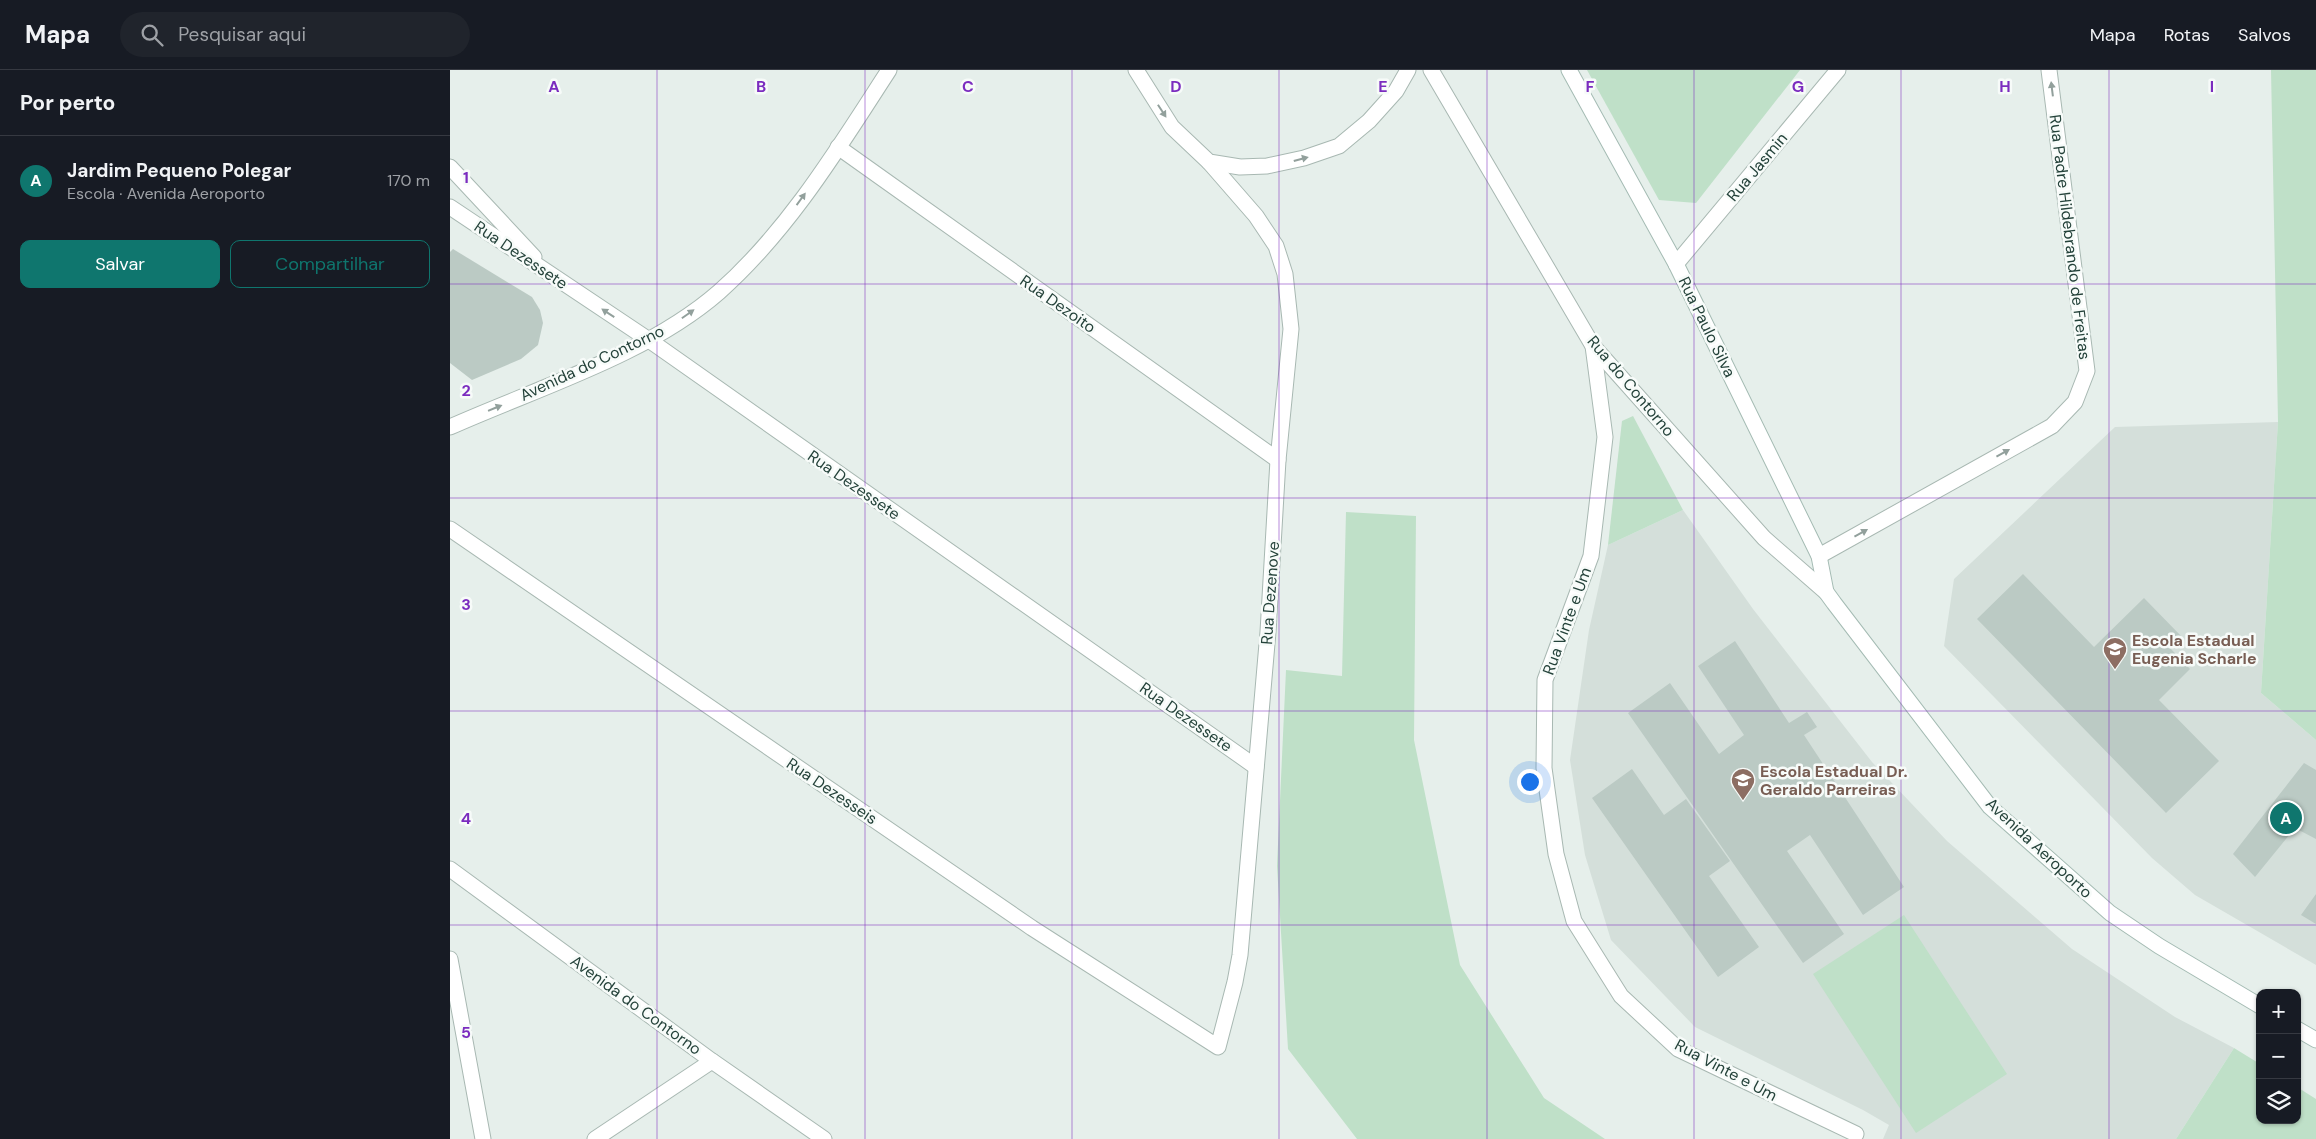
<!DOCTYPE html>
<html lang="pt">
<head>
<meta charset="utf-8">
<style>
  :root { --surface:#171b24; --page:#20242c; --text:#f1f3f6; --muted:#9ea1a6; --line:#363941; --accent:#0f766e }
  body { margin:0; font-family:"DM Sans",sans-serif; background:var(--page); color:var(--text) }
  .controls { position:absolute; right:15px; bottom:15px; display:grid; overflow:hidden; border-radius:10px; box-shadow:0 1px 4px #0004 }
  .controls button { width:45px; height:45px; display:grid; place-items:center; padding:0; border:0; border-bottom:1px solid var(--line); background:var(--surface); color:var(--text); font:25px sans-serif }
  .you { position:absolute; left:1079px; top:711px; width:18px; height:18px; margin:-12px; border:4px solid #fff; border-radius:50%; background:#1a73e8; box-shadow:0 0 0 8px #1a73e833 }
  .badge { display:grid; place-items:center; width:32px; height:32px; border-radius:50%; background:var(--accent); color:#fff; font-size:16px; font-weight:700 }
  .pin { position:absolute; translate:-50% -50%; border:2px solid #fff; box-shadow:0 1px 5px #0006 }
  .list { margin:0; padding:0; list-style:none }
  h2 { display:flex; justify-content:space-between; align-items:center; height:65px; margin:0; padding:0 20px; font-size:21px }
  h2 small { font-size:16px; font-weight:400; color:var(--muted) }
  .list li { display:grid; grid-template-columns:32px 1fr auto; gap:15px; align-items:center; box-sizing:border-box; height:90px; padding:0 20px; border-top:1px solid var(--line) }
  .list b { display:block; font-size:19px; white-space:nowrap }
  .list p { margin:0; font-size:16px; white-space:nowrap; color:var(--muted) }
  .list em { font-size:16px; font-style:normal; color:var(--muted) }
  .actions { display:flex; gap:10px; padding:15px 20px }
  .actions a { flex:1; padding:11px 0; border:1px solid var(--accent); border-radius:10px; text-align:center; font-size:18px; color:var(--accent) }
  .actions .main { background:var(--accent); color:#fff }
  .icon { flex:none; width:28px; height:28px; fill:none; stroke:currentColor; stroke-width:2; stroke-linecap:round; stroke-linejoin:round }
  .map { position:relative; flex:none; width:1866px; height:1069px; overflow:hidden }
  header { display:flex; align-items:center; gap:30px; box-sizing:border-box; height:70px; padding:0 25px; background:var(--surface); border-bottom:1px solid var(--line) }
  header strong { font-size:24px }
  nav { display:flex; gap:28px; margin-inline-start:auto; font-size:18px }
  .search { width:350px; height:45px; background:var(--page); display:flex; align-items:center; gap:12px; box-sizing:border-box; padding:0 18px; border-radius:28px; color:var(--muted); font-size:19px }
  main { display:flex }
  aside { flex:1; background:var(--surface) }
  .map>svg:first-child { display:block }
</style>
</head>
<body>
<header>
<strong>Mapa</strong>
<div class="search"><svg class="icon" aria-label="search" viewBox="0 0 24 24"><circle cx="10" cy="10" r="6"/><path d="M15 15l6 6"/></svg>Pesquisar aqui</div>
<nav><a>Mapa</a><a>Rotas</a><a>Salvos</a></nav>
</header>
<main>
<aside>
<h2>Por perto<small></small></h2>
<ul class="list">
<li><span class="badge">A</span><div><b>Jardim Pequeno Polegar</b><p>Escola · Avenida Aeroporto</p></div><em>170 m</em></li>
</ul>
<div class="actions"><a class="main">Salvar</a><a>Compartilhar</a></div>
</aside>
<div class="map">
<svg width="1866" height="1069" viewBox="0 0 1866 1069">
  <rect width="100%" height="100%" fill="#e6efeb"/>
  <g fill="#d4dfda">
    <polygon points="1828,352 1811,623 1866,670 1866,895 1745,825 1702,788 1494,576 1504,509 1665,357"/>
    <polygon points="1233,440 1303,539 1422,692 1497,771 1622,879 1725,947 1784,978 1726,1069 1433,1069 1439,1055 1413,1040 1245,957 1161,870 1135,785 1120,690 1139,560 1158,475"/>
  </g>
  <g fill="#bfe0c8">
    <polygon points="1137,0 1350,0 1246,133 1209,130"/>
    <polygon points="1821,0 1866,0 1866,670 1811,623 1828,352"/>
    <polygon points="1183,346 1233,440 1158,475 1172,351"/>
    <polygon points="896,442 966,446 964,670 1010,895 1094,1028 1155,1069 907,1069 838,979 827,796 836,600 892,606"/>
    <polygon points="1454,845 1557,1004 1466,1063 1363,904"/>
    <polygon points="1784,978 1810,994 1810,1050 1847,1050 1847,1017 1866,1029 1866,1069 1726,1069"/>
  </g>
  <g fill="#bbcac4">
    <polygon points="3,179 82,227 90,240 93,253 88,275 71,289 22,310 0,293 0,182"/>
    <polygon points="1573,504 1644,577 1694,528 1732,567 1720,578 1740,599 1709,630 1769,691 1716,743 1527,549"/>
    <polygon points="1285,571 1339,653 1357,642 1367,657 1354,665 1454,817 1413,845 1360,765 1337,781 1394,864 1353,893 1178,643 1220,613 1269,684 1294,665 1248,596"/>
    <polygon points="1854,693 1866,700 1866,769 1845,758 1805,807 1783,784"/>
    <polygon points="1182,699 1214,745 1236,729 1280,791 1259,806 1309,877 1268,907 1142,728"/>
    <polygon points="1866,824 1866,854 1851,845"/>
  </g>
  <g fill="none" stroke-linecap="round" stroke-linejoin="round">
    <g stroke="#a8b8b2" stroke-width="17">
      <g id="street">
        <polyline points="686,0 722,57 759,92 790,97 817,96 854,88 889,76 919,51 946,21 958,0"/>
        <polyline points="981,0 1143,276 1314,468 1376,522"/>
        <polyline points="388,77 828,390"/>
        <polyline points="0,97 84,187"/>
        <polyline points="0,137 199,270 806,697"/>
        <polyline points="1226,194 1388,0"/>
        <polyline points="1143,276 1155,367 1141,486 1095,610 1094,698 1106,784 1124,851 1171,926 1228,979 1406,1064"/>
        <path d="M0,357c87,-39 197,-72 269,-135 70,-62 120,-145 170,-222"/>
        <polyline points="0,459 582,858 768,977 785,912 790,885 818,562 828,390 841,259 835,204 826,176 806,146 759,92"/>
        <polyline points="1369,486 1602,356 1625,332 1637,301 1599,0"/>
        <polyline points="0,799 262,991 374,1069"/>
        <polyline points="0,889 33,1069"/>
        <polyline points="145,1069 262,991"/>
      </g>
    </g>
    <g stroke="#a4bbb3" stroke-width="17">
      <g id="secondary">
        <polyline points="1119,0 1226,194 1369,486 1376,522 1384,533 1540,737 1660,843 1709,876 1810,936"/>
        <polyline points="1847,959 1866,970"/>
      </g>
    </g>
    <use href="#street" stroke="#fff" stroke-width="15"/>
    <use href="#secondary" stroke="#fff" stroke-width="15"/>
  </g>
  <defs><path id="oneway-solid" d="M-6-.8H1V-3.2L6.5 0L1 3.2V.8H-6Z" transform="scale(1.25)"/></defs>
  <g fill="#92a09c">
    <use href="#oneway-solid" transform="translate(1602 19) rotate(-97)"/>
    <use href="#oneway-solid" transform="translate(712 41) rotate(57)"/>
    <use href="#oneway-solid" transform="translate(851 89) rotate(-15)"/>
    <use href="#oneway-solid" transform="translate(351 129) rotate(-54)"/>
    <use href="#oneway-solid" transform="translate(158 243) rotate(-147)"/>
    <use href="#oneway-solid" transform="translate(238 244) rotate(-35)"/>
    <use href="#oneway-solid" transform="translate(45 338) rotate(-22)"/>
    <use href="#oneway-solid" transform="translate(1553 383) rotate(-29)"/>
    <use href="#oneway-solid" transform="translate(1411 463) rotate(-29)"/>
  </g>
  <path fill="none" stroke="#7b2cbf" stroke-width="1" stroke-opacity="0.55" d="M207,0v1069M415,0v1069M622,0v1069M829,0v1069M1037,0v1069M1244,0v1069M1451,0v1069M1659,0v1069M0,214h1866M0,428h1866M0,641h1866M0,855h1866"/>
  <defs>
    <g id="school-pin" transform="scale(1.25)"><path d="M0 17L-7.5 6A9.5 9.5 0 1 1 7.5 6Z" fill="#8d6e63" stroke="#f7fbf9"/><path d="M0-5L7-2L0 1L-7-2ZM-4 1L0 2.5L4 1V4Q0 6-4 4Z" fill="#fff"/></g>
  </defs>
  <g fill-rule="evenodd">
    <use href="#school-pin" x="1665" y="579"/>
    <use href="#school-pin" x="1293" y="710"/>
  </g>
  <g text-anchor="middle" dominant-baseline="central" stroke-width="5" stroke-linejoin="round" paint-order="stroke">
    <g font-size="16" fill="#24423a" stroke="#f7fbf9">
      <text transform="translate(1307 97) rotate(-50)">Rua Jasmin</text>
      <text transform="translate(1620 167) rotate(83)">Rua Padre Hildebrando de Freitas</text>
      <text transform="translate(71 185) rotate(34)">Rua Dezessete</text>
      <text transform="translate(608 234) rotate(35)">Rua Dezoito</text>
      <text transform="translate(1257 257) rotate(64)">Rua Paulo Silva</text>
      <text transform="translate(142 293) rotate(-25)">Avenida do Contorno</text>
      <text transform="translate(1181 316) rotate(50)">Rua do Contorno</text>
      <text transform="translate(404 415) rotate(35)">Rua Dezessete</text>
      <text transform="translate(820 523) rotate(-86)">Rua Dezenove</text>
      <text transform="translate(1117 551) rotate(-70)">Rua Vinte e Um</text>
      <text transform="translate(736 647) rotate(35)">Rua Dezessete</text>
      <text transform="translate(382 721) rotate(34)">Rua Dezesseis</text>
      <text transform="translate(1589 778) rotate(43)">Avenida Aeroporto</text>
      <text transform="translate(186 935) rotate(36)">Avenida do Contorno</text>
      <text transform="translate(1276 1000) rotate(28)">Rua Vinte e Um</text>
    </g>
    <g font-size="16" font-weight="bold" fill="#785e54" stroke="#f7fbf9" text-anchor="start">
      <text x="1682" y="570">Escola Estadual<tspan x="1682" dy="18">Eugenia Scharle</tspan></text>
      <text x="1310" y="701">Escola Estadual Dr.<tspan x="1310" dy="18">Geraldo Parreiras</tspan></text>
    </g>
  </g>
  <g font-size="16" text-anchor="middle" font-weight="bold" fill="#7b2cbf" stroke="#f7fbf9" stroke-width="5" stroke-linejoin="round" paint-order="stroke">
    <text x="104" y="22">A</text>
    <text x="311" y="22">B</text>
    <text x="518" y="22">C</text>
    <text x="726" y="22">D</text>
    <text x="933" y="22">E</text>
    <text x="1140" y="22">F</text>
    <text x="1348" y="22">G</text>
    <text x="1555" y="22">H</text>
    <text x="1762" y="22">I</text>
    <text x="16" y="113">1</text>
    <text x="16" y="326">2</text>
    <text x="16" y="540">3</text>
    <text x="16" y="754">4</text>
    <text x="16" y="968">5</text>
  </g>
</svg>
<div class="controls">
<button>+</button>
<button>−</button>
<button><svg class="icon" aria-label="layers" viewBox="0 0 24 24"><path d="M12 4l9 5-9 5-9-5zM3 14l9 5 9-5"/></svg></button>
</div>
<div class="you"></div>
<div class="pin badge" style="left:1836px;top:748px">A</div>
</div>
</main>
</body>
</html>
